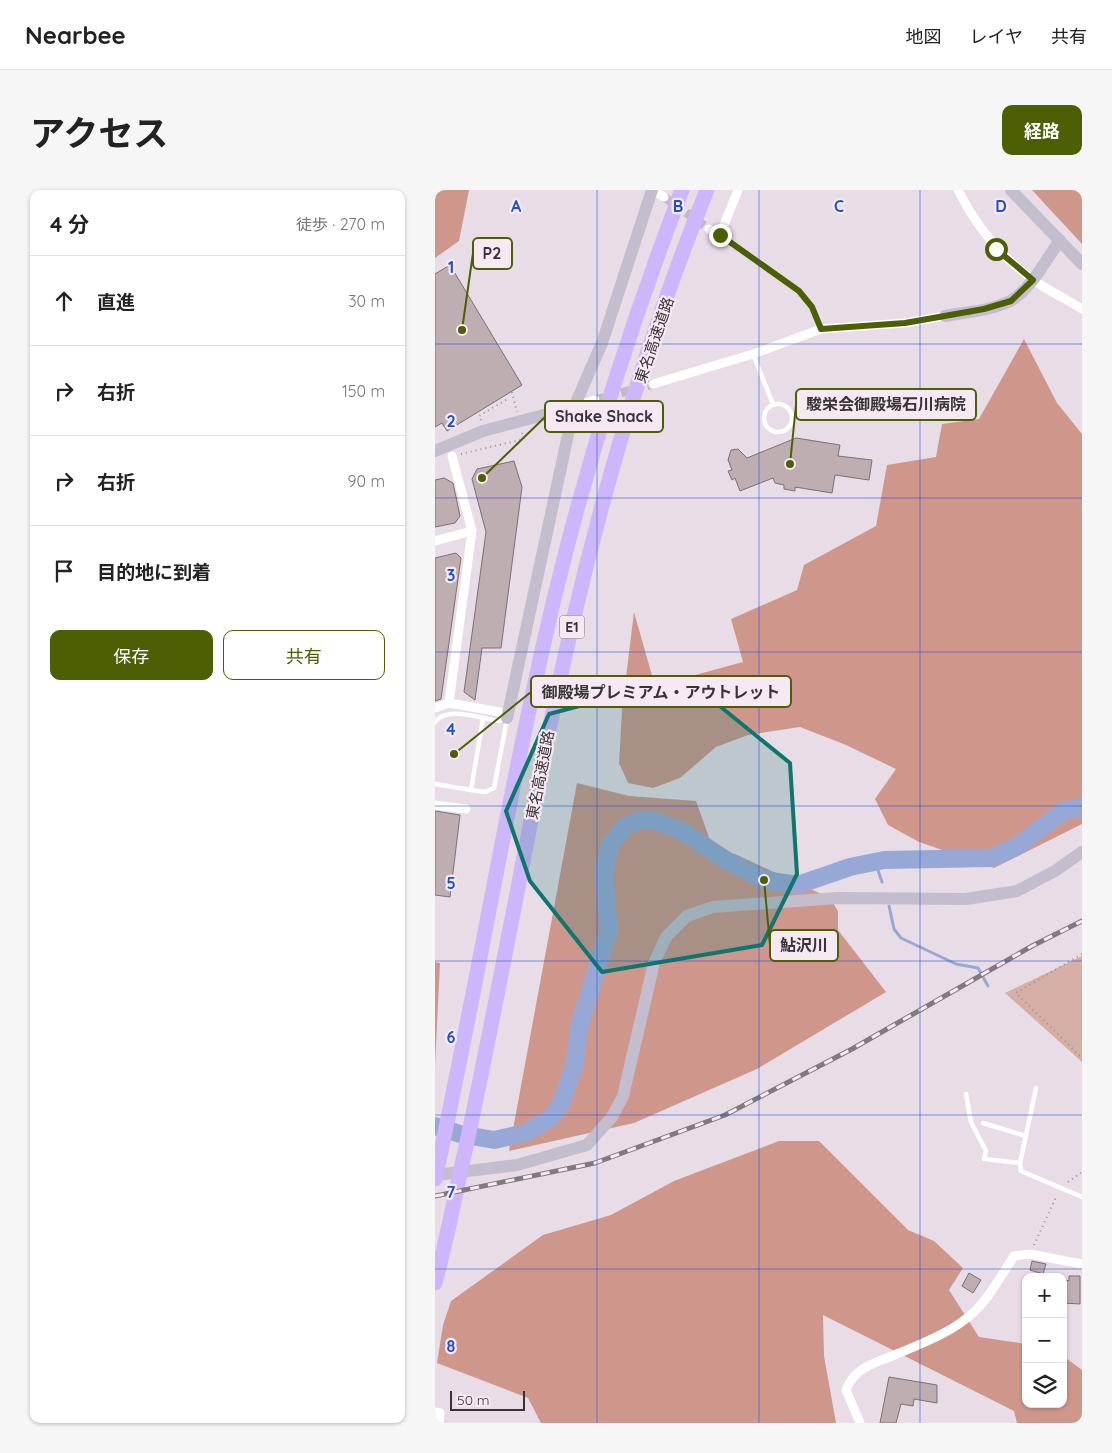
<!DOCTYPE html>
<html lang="ja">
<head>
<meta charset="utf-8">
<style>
  :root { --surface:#fff; --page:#f6f6f6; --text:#222; --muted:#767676; --line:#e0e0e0; --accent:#4c5f05 }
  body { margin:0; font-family:Quicksand,"Noto Sans JP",sans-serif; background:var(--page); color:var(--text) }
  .controls { position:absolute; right:15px; bottom:15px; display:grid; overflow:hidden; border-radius:10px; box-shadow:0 1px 4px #0004 }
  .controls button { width:45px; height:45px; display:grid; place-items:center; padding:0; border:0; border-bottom:1px solid var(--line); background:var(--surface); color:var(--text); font:25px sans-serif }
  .scale { position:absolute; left:15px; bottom:12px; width:75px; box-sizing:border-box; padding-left:5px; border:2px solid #383337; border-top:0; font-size:14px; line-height:18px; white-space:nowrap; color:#383337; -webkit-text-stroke:4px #f6e9f4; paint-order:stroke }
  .stop { position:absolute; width:15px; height:15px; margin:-11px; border:4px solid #4c5f05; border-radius:50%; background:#fff }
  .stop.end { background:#4c5f05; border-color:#fff; box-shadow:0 1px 5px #0008 }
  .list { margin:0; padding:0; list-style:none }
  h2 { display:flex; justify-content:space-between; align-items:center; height:65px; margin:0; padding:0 20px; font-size:21px }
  h2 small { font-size:16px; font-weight:400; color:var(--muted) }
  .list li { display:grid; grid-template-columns:32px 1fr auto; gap:15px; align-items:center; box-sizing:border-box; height:90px; padding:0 20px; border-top:1px solid var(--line) }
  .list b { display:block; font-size:19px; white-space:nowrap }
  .list em { font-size:16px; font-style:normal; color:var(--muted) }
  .actions { display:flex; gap:10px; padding:15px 20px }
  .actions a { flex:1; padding:11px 0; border:1px solid var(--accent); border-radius:10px; text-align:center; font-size:18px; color:var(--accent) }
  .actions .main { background:var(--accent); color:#fff }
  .icon { flex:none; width:28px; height:28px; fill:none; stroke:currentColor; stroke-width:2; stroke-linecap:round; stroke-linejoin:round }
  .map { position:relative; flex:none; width:647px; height:1233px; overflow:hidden; border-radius:10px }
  header { display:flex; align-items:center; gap:30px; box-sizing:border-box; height:70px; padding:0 25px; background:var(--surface); border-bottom:1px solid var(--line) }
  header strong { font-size:24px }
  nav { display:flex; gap:28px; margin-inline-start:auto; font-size:18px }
  .intro { display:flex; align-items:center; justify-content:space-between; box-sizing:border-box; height:120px; padding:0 30px }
  h1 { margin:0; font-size:35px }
  .button { padding:12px 22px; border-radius:10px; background:var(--accent); color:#fff; font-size:18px; font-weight:700 }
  main { display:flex; gap:30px; padding:0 30px }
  aside { flex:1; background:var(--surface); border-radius:10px; box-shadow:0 1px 4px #0004 }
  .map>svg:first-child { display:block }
</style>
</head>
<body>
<header>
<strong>Nearbee</strong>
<nav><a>地図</a><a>レイヤ</a><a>共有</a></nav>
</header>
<div class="intro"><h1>アクセス</h1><a class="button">経路</a></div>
<main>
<aside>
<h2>4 分<small>徒歩 · 270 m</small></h2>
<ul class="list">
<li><svg class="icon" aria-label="ahead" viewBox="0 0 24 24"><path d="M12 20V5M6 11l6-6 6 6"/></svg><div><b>直進</b></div><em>30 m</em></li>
<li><svg class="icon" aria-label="right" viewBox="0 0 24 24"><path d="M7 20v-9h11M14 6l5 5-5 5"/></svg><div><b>右折</b></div><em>150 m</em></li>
<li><svg class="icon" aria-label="right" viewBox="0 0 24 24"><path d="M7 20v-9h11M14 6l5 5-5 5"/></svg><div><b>右折</b></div><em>90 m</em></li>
<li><svg class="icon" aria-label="arrive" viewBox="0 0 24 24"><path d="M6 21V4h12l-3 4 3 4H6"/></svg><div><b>目的地に到着</b></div></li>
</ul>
<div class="actions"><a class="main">保存</a><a>共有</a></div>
</aside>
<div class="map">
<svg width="647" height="1233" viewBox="0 0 647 1233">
  <rect width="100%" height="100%" fill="#e8dce7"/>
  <polygon fill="#d5aea6" points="647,766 647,872 570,803"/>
  <g fill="#cf978c">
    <polygon points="0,0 34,0 24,51 0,68"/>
    <polygon points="597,0 647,0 647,54"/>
    <polygon points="589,149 622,213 647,244 647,634 559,678 484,652 453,635 440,609 461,579 411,555 365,537 313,545 281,557 245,588 218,598 193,593 184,573 187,520 199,422 220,496 308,472 296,429 362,400 369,375 441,336 452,275 501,267 507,234 544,229"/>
    <polygon points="142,593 194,606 261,611 280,664 300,664 395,708 403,721 403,740 451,802 322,879 199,933 74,961"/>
    <polygon points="0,772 5,773 0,876"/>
    <polygon points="344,951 384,951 473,1040 499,1051 528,1078 514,1100 544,1147 591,1154 591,1214 628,1214 628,1166 647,1180 647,1233 582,1233 579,1221 388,1125 389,1166 401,1233 106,1233 93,1208 2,1173 8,1135 16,1111 108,1045 176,1025 239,991"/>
  </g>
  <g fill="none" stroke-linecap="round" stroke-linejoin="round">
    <g stroke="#98a8d6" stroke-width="3">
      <polyline points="440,672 447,692"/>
      <polyline points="454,716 459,739 466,748 521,774 543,778 553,796"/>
    </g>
    <polyline stroke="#98a8d6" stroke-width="18" points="0,936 25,944 59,950 91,943 116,928 126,914 140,874 145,834 174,740 169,683 175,655 191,636 207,630 220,631 247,641 291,670 329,690 363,695 415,677 449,670 556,668 581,657 629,621 647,617"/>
  </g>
  <g fill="#beadb1" stroke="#7e6f73">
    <polygon points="15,75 87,195 12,241 7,233 0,237 0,84"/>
    <polygon points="361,248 405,255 403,266 437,270 434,290 400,285 397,303 360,297 360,301 349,299 349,295 340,293 338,288 305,301 300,288 297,290 293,281 297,280 293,270 296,260 303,259 312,268"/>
    <polygon points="79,271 87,297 66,458 47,458 40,510 29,502 51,342 37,289 42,279"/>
    <polygon points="9,288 18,293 25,326 20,333 0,337 0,290"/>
    <polygon points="21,363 26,368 6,509 0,511 0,368"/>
    <polygon points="0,621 25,625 15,707 0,705"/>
    <polygon points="597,1071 611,1074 608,1084 595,1080"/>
    <polygon points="534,1083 546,1090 538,1103 527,1096"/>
    <polygon points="634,1086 645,1086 645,1114 628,1113 628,1089 634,1091"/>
    <polygon points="454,1187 502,1195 502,1213 479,1209 478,1216 466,1214 461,1233 445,1233"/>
  </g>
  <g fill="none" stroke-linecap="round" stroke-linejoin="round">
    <g stroke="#c5bac4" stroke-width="9" stroke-dasharray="9 4.5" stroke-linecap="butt">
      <polyline points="229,7 274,39"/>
      <polyline points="160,210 218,194"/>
    </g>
    <g stroke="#9a9199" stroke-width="2" stroke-dasharray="1 4" stroke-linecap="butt">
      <polyline points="77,202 82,222"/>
      <polyline points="46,230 44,226 74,208"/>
      <polyline points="26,264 89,249 87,243"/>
      <polyline points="647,764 581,803 647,868"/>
      <polyline points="633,992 647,982"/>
      <polyline points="599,1055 622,1005"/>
    </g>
    <g stroke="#fff" stroke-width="4.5">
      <polyline points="285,46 364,101 377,117 386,139"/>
      <polyline points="318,164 338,214"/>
      <circle cx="343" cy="228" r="14"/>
      <path d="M0,532c12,-17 47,-3 64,-1l7,-3"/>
      <polyline points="0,594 36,600 48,529"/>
      <polyline points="36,600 50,602 59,598 72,529"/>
      <polyline points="601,898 585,973 586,981 647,1007"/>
      <polyline points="531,904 536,932 551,961 549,969 585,973"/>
      <polyline points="548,933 591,946"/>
    </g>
    <g stroke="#fff" stroke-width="9">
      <polyline points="218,0 229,7"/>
      <path d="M523,0c18,36 41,65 74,89 15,11 34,20 50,30"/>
      <polyline points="274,39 285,45 303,0"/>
      <polyline points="218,194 318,164 386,139 470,133 510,126"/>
      <polyline points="139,217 160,210"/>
      <polyline points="0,351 37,341"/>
      <polyline points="14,513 65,522"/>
      <polyline points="0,518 14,513 37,341 17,266"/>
      <polyline points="0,615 31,619"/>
      <polyline points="0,1222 5,1223 4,1233"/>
      <path d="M425,1233l-14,-33c8,-23 30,-27 51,-36 26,-11 56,-22 77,-42 16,-15 28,-38 40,-56l16,-2 52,10"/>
    </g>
    <g stroke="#c4bdcd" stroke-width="12">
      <polyline points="576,0 647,74"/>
      <path d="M510,126c21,-4 45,-5 65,-15 20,-10 37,-43 50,-61"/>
      <polyline points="0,261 48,241 139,217"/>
      <polyline points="72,528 139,217 167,153 217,0"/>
      <polyline points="0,985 82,975 152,955 177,927 188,906 219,773 231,747 252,726 278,717 402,708 531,709 582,701 620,681 647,662"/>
    </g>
    <g stroke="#cdb6fb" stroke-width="15">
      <path d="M0,989c43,-195 74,-393 121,-588 33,-136 76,-270 126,-401"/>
      <path d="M0,1093c12,-43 20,-88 30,-132 29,-133 53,-267 80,-401 38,-190 89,-380 162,-560"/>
    </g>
    <g stroke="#817980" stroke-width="5">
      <polyline id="rail" points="0,1006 160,973 290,925 417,859 597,756 647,731"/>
    </g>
    <use href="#rail" stroke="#f6e9f4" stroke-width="3" stroke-dasharray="9" stroke-linecap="butt"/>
  </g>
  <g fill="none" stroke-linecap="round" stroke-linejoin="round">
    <polyline stroke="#4c5f05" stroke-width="6" points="285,45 364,101 377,117 386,139 470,133 549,119 576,111 598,90 561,59"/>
  </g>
  <path fill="#0f766e" fill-opacity="0.2" stroke="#0f766e" stroke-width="4" stroke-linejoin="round" d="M250,488l105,85 7,111 -35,71 -160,27 -72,-91 -24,-70 43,-97z"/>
  <path fill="none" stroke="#1d4ed8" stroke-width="1" stroke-opacity="0.55" d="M162,0v1233M324,0v1233M485,0v1233M0,154h647M0,308h647M0,462h647M0,616h647M0,771h647M0,925h647M0,1079h647"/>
  <g text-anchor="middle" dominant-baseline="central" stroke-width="4.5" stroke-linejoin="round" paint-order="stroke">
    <rect fill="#f6e9f4" stroke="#716a70" stroke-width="1" x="124.5" y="425.5" width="25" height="23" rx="4"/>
    <g font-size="14" font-weight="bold" fill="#383337">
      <text x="137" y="437">E1</text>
    </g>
    <g font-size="15" fill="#383337" stroke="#f6e9f4">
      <text transform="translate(219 150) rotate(-71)">東名高速道路</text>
      <text transform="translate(105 585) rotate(-79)">東名高速道路</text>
    </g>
  </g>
  <g font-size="16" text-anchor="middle" font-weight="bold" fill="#1d4ed8" stroke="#f6e9f4" stroke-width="4.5" stroke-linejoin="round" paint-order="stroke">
    <text x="81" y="22">A</text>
    <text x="243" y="22">B</text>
    <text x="404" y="22">C</text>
    <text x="566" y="22">D</text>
    <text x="16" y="83">1</text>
    <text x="16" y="237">2</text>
    <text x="16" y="391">3</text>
    <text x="16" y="545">4</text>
    <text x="16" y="699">5</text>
    <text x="16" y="853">6</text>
    <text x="16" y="1008">7</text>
    <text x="16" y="1162">8</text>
  </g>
  <path fill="none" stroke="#4c5f05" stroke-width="2" d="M27 140L38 63M355 274L361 215M47 288L110 227M19 564L96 502M329 690L335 755"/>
  <g fill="#4c5f05" stroke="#f6e9f4" stroke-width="2">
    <circle cx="27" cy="140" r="5"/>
    <circle cx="355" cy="274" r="5"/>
    <circle cx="47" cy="288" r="5"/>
    <circle cx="19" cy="564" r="5"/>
    <circle cx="329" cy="690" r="5"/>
  </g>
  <g fill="#f6e9f4" stroke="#4c5f05" stroke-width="2">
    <rect x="38" y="48" width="39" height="31" rx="5"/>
    <rect x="361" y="199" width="180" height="31" rx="5"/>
    <rect x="110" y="211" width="118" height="31" rx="5"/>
    <rect x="96" y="486" width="260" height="31" rx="5"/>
    <rect x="335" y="740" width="68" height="31" rx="5"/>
  </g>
  <g font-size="16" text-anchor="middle" font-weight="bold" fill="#383337">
    <text x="57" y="69">P2</text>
    <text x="451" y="220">駿栄会御殿場石川病院</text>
    <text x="169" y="232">Shake Shack</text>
    <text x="226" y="508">御殿場プレミアム・アウトレット</text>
    <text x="369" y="761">鮎沢川</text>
  </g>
</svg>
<div class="controls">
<button>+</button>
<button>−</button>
<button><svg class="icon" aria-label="layers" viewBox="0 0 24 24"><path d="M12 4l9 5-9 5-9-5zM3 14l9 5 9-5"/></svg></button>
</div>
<div class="scale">50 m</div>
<div class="stop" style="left:561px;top:59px"></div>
<div class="stop end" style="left:285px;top:45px"></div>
</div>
</main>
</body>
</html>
